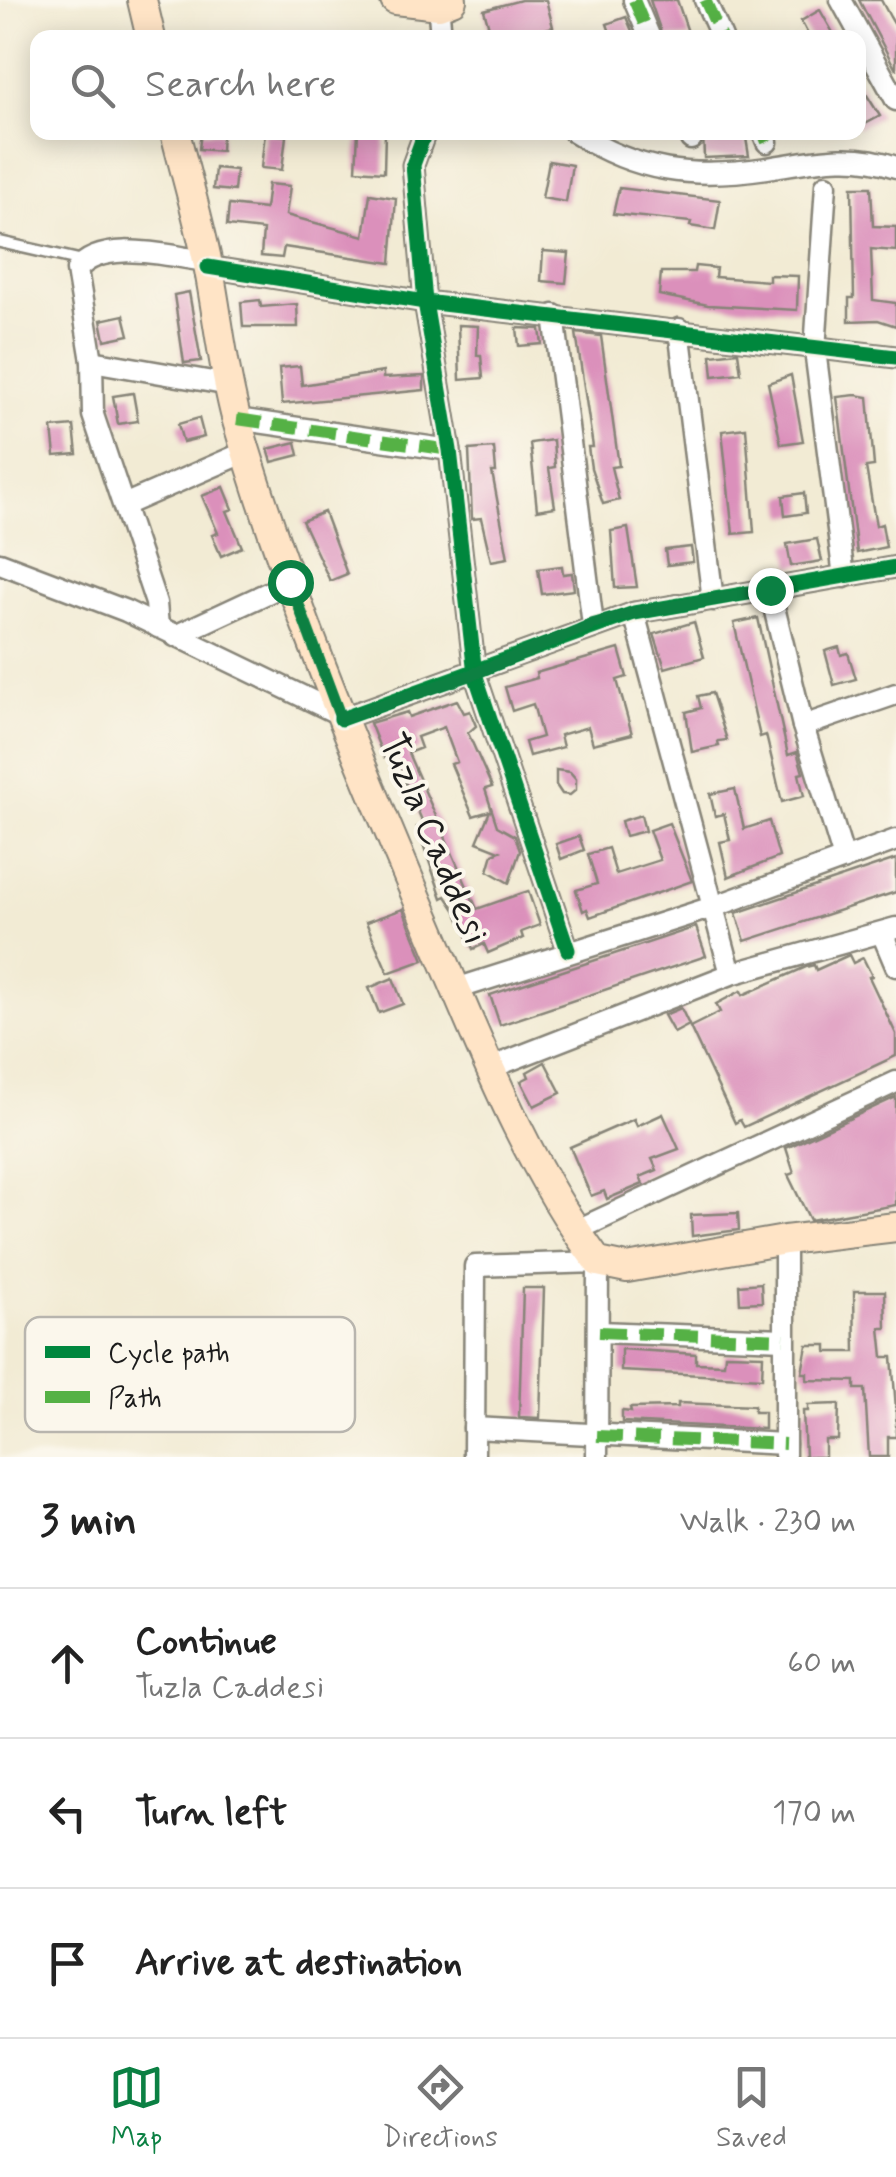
<!DOCTYPE html>
<html lang="en">
<head>
<meta charset="utf-8">
<style>
  :root { --surface:#fff; --page:#f2f2f2; --text:#222; --muted:#767676; --line:#e0e0e0; --accent:#0b8043 }
  body { margin:0; font-family:Mynerve,sans-serif; background:var(--page); color:var(--text) }
  .stop { position:absolute; width:30px; height:30px; margin:-22px; border:8px solid #0b8043; border-radius:50%; background:#fff }
  .stop.end { background:#0b8043; border-color:#fff; box-shadow:0 2px 10px #0008 }
  .list { margin:0; padding:0; list-style:none }
  h2 { display:flex; justify-content:space-between; align-items:center; height:130px; margin:0; padding:0 40px; font-size:42px }
  h2 small { font-size:32px; font-weight:400; color:var(--muted) }
  .list li { display:grid; grid-template-columns:65px 1fr auto; gap:30px; align-items:center; box-sizing:border-box; height:150px; padding:0 40px; border-top:2px solid var(--line) }
  .list b { display:block; font-size:38px; white-space:nowrap }
  .list p { margin:0; font-size:32px; white-space:nowrap; color:var(--muted) }
  .list em { font-size:32px; font-style:normal; color:var(--muted) }
  .icon { flex:none; width:55px; height:55px; fill:none; stroke:currentColor; stroke-width:2; stroke-linecap:round; stroke-linejoin:round }
  .map { position:relative; flex:none; width:896px; height:1457px; overflow:hidden }
  .search { position:absolute; background:var(--surface); box-shadow:0 5px 25px #0003; left:30px; right:30px; top:30px; height:110px; display:flex; align-items:center; gap:25px; box-sizing:border-box; padding:0 35px; border-radius:20px; color:var(--muted); font-size:38px }
  .sheet { height:580px; background:var(--surface) }
  nav { display:flex; justify-content:space-around; align-items:center; box-sizing:border-box; height:140px; border-top:2px solid var(--line); background:var(--surface); font-size:28px; color:var(--muted) }
  nav a { display:grid; justify-items:center; gap:5px }
  nav .on { color:var(--accent) }
  .map>svg:first-child { display:block }
</style>
</head>
<body>
<div class="map">
<svg width="896" height="1457" viewBox="0 0 896 1457">
  <rect width="100%" height="100%" fill="#fbf7ec"/>
  <filter id="ink" filterUnits="userSpaceOnUse"><feTurbulence type="fractalNoise" baseFrequency=".01" numOctaves="2"/><feDisplacementMap in="SourceGraphic" scale="20" xChannelSelector="R" yChannelSelector="G"/><feConvolveMatrix kernelMatrix="1 2 1 2 8 2 1 2 1" color-interpolation-filters="sRGB"/></filter>
  <filter id="wash" filterUnits="userSpaceOnUse"><feTurbulence type="fractalNoise" baseFrequency=".0048" numOctaves="4" result="noise"/><feDisplacementMap in="SourceGraphic" scale="40" xChannelSelector="R" yChannelSelector="G"/><feGaussianBlur stdDeviation="2.25" result="paint"/><feColorMatrix in="noise" values="0 0 0 0 0 0 0 0 0 0 0 0 0 0 0 0 0 1.4 0 .05"/><feComposite in="paint" operator="in"/></filter>
  <g filter="url(#wash)">
    <rect width="100%" height="100%" fill="#f2ebd4"/>
    <g id="blocks">
      <g fill="#db90bb">
        <polygon points="521,0 546,0 553,27 514,38 492,38 484,10"/>
        <polygon points="650,0 677,0 690,38 663,38"/>
        <polygon points="859,0 881,0 890,17 896,27 896,70"/>
        <polygon points="820,10 836,38 810,38 801,21"/>
        <polygon points="626,17 635,38 612,38 607,24"/>
        <polygon points="858,81 880,116 858,128"/>
        <polygon points="201,132 222,132 221,151 199,149"/>
        <polygon points="358,132 385,132 384,172 356,170"/>
        <polygon points="703,132 745,132 749,156 704,158"/>
        <polygon points="265,133 286,136 282,170 261,168"/>
        <polygon points="549,161 572,165 566,202 542,198"/>
        <polygon points="215,168 236,170 234,191 213,189"/>
        <polygon points="268,184 290,186 286,215 364,236 370,194 396,198 391,263 284,247 282,258 261,256 263,230 227,226 229,205 265,209"/>
        <polygon points="852,187 871,187 873,226 896,227 896,251 871,249 873,300 896,303 896,326 878,320 849,321 849,298 854,298"/>
        <polygon points="619,188 720,200 715,230 690,226 691,222 613,214"/>
        <polygon points="543,251 569,253 566,283 541,281"/>
        <polygon points="695,266 716,268 715,277 769,281 769,275 798,276 797,310 708,305 659,295 661,272 694,272"/>
        <polygon points="189,292 201,361 184,363 174,295"/>
        <polygon points="260,300 261,307 297,304 298,327 243,327 241,302"/>
        <polygon points="124,315 129,335 105,340 101,320"/>
        <polygon points="458,325 478,326 477,355 481,355 483,378 460,380"/>
        <polygon points="517,328 540,329 542,344 519,346"/>
        <polygon points="576,333 601,336 619,466 611,467 619,500 603,504 591,468 588,447 593,447"/>
        <polygon points="738,352 741,373 713,376 711,355"/>
        <polygon points="300,366 302,385 383,372 383,378 424,376 424,390 282,404 279,368"/>
        <polygon points="791,375 803,441 781,444 768,383"/>
        <polygon points="133,393 138,421 118,424 113,396"/>
        <polygon points="856,395 868,397 874,466 866,467 876,526 882,524 886,547 857,553 837,397"/>
        <polygon points="199,418 204,437 183,442 178,424"/>
        <polygon points="74,426 77,454 55,456 52,428"/>
        <polygon points="746,428 754,532 733,534 722,431"/>
        <polygon points="553,440 555,467 549,468 555,507 537,510 530,443"/>
        <polygon points="296,442 299,455 272,462 268,449"/>
        <polygon points="494,448 496,472 492,472 508,558 491,561 481,518 472,519 469,450"/>
        <polygon points="224,487 233,509 227,511 242,547 221,556 212,535 218,533 202,496"/>
        <polygon points="804,493 806,513 785,516 783,496"/>
        <polygon points="324,512 347,574 330,581 302,521"/>
        <polygon points="628,528 637,587 615,588 611,531"/>
        <polygon points="817,539 822,561 791,566 787,544"/>
        <polygon points="691,547 693,562 667,565 665,550"/>
        <polygon points="562,566 563,574 572,573 574,590 542,594 538,569"/>
        <polygon points="758,618 788,755 797,752 803,773 799,774 804,796 782,802 766,735 760,737 734,623"/>
        <polygon points="694,622 704,657 665,668 654,634"/>
        <polygon points="839,647 841,655 848,653 856,679 834,685 825,651"/>
        <polygon points="619,649 627,677 617,680 632,734 593,744 588,727 560,735 563,747 529,756 525,742 542,737 533,704 512,711 505,687 537,678 536,673"/>
        <polygon points="712,693 727,740 718,741 719,746 692,752 686,712 701,708 698,696"/>
        <polygon points="457,700 464,713 470,711 476,726 468,733 492,787 485,789 497,826 515,836 520,851 509,883 488,871 493,854 500,851 477,842 490,811 473,816 451,764 457,762 444,727 417,737 421,748 408,753 477,909 528,891 540,925 521,932 523,938 488,953 484,944 473,949 456,911 446,896 442,898 417,827 424,825 393,754 384,758 370,723 407,712 409,717"/>
        <polygon points="556,770 570,772 576,779 576,790 570,795 562,794 556,785"/>
        <polygon points="735,789 744,829 769,821 779,857 728,877 720,842 730,840 724,814 715,816 710,794"/>
        <polygon points="641,815 645,831 625,836 621,821"/>
        <polygon points="669,823 692,881 590,917 587,909 583,911 576,890 597,884 588,854 608,848 616,874 660,860 649,830"/>
        <polygon points="579,836 584,850 561,859 556,844"/>
        <polygon points="896,859 896,892 745,941 736,913"/>
        <polygon points="403,909 424,960 388,973 366,922"/>
        <polygon points="696,927 706,956 500,1025 490,995"/>
        <polygon points="849,955 853,963 863,958 872,976 869,977 896,1034 896,1056 744,1127 740,1120 735,1123 690,1027 720,1012 716,1004 741,991 743,995 806,967 814,965 816,970"/>
        <polygon points="393,978 403,1004 379,1013 369,988"/>
        <polygon points="681,1008 689,1025 674,1033 664,1015"/>
        <polygon points="545,1062 561,1093 534,1106 521,1081 529,1077 527,1072"/>
        <polygon points="896,1097 896,1205 810,1220 788,1175 794,1173 786,1148"/>
        <polygon points="663,1114 679,1149 652,1159 657,1170 640,1177 643,1184 607,1199 604,1191 591,1196 570,1147 634,1119 637,1126"/>
        <polygon points="738,1213 739,1230 692,1236 691,1215"/>
        <polygon points="761,1283 762,1302 740,1303 739,1285"/>
        <polygon points="523,1288 544,1288 540,1418 519,1417"/>
        <polygon points="854,1291 885,1291 886,1328 880,1328 883,1357 892,1357 896,1409 896,1437 888,1437 888,1457 869,1457 865,1389 855,1389 855,1381 807,1380 807,1373 802,1373 807,1345 827,1345 827,1352 855,1352"/>
        <polygon points="621,1349 696,1354 696,1363 724,1364 725,1354 763,1355 762,1378 621,1371"/>
        <polygon points="678,1403 754,1406 754,1412 764,1412 764,1429 622,1422 622,1411 631,1412 630,1408 678,1407"/>
        <polygon points="839,1404 838,1440 825,1440 825,1457 805,1457 803,1411 808,1411 808,1405"/>
      </g>
    </g>
  </g>
  <g filter="url(#ink)">
    <use href="#blocks" fill-opacity="0" stroke="#878478" stroke-width="2.5"/>
    <g fill="none" stroke-linecap="round" stroke-linejoin="round">
      <g stroke="#878478" stroke-width="15">
        <polyline id="lane" points="0,242 83,261"/>
      </g>
      <g stroke="#878478" stroke-width="25">
        <g id="street">
          <polyline points="438,0 441,38"/>
          <polyline points="634,0 650,38"/>
          <polyline points="705,0 722,38"/>
          <polyline points="841,0 896,100"/>
          <polyline points="425,132 413,165 425,302 450,450 475,674 568,950"/>
          <path d="M574,132c64,41 119,47 193,36 45,-7 85,-17 129,-1"/>
          <polyline points="689,132 691,139"/>
          <polyline points="763,132 767,142"/>
          <polyline points="826,185 815,350 844,577"/>
          <polyline points="208,267 425,302 896,357"/>
          <polyline points="554,315 593,625"/>
          <polyline points="679,329 713,600"/>
          <polyline points="92,361 230,385"/>
          <polyline points="237,419 450,450"/>
          <polyline points="124,505 248,451"/>
          <polyline points="0,563 126,611 339,714"/>
          <polyline points="770,591 803,726 844,859"/>
          <polyline points="634,613 731,974"/>
          <path d="M158,627l-2,-24 -63,-188 -1,-54 -15,-91c25,-33 94,-13 130,-9"/>
          <polyline points="175,636 291,582"/>
          <polyline points="341,719 634,613 896,567"/>
          <polyline points="803,726 896,694"/>
          <polyline points="882,933 896,966"/>
          <polyline points="456,989 713,907 896,840"/>
          <polyline points="490,1068 731,974 896,928"/>
          <polyline points="575,1231 896,1082"/>
          <polyline points="785,1240 785,1455"/>
          <polyline points="599,1332 784,1339"/>
          <polyline points="474,1428 785,1444"/>
          <polyline points="474,1457 475,1266 598,1262 597,1457"/>
        </g>
      </g>
      <g stroke="#878478" stroke-width="32">
        <g id="secondary">
          <polyline points="142,0 151,38"/>
          <polyline points="395,0 439,5 452,0"/>
          <path d="M175,132c11,44 24,88 33,133 10,51 15,106 29,156 52,178 125,347 197,517 48,112 91,225 164,324l29,6 158,-28 111,-13"/>
        </g>
      </g>
      <use href="#lane" stroke="#fff" stroke-width="10"/>
      <use href="#street" stroke="#fff" stroke-width="20"/>
      <use href="#secondary" stroke="#ffe4c6" stroke-width="28"/>
      <g stroke="#55b145" stroke-width="12" stroke-dasharray="25 12" stroke-linecap="butt">
        <polyline points="634,0 650,38"/>
        <polyline points="705,0 722,38"/>
        <polyline points="689,132 691,139"/>
        <polyline points="763,132 767,142"/>
        <polyline points="237,419 450,450"/>
        <polyline points="599,1332 784,1339"/>
        <polyline points="597,1436 785,1444"/>
      </g>
      <g stroke="#fbf7ec" stroke-width="21">
        <g id="cycleway">
          <polyline points="425,132 413,165 425,302 450,450 475,674 568,950"/>
          <polyline points="208,267 425,302 896,357"/>
          <polyline points="341,719 634,613 896,567"/>
        </g>
      </g>
      <use href="#cycleway" stroke="#00873e" stroke-width="15"/>
    </g>
  </g>
  <g fill="none" stroke-linecap="round" stroke-linejoin="round" filter="url(#ink)">
    <polyline stroke="#0b8043" stroke-width="12" points="290,582 341,719 474,674 593,624 634,613 770,590"/>
  </g>
  <g text-anchor="middle" dominant-baseline="central" stroke-width="8" stroke-linejoin="round" paint-order="stroke">
    <g font-size="38" fill="#1c1c1c" stroke="#fbf7ec">
      <text transform="translate(433 839) rotate(67)">Tuzla Caddesi</text>
    </g>
  </g>
  <rect x="25" y="1317" width="330" height="115" rx="15" fill="#fbf7ec" stroke="#b8b5ae" stroke-width="2.5"/>
  <rect x="45" y="1346" width="45" height="12" fill="#00873e"/>
  <rect x="45" y="1391" width="45" height="12" fill="#55b145"/>
  <g font-size="28" fill="#1c1c1c">
    <text x="108" y="1362">Cycle path</text>
    <text x="108" y="1407">Path</text>
  </g>
</svg>
<div class="stop" style="left:290px;top:582px"></div>
<div class="stop end" style="left:770px;top:590px"></div>
<div class="search"><svg class="icon" aria-label="search" viewBox="0 0 24 24"><circle cx="10" cy="10" r="6"/><path d="M15 15l6 6"/></svg>Search here</div>
</div>
<section class="sheet">
<h2>3 min<small>Walk · 230 m</small></h2>
<ul class="list">
<li><svg class="icon" aria-label="ahead" viewBox="0 0 24 24"><path d="M12 20V5M6 11l6-6 6 6"/></svg><div><b>Continue</b><p>Tuzla Caddesi</p></div><em>60 m</em></li>
<li><svg class="icon" aria-label="left" viewBox="0 0 24 24"><path d="M17 20v-9H6M10 6l-5 5 5 5"/></svg><div><b>Turn left</b></div><em>170 m</em></li>
<li><svg class="icon" aria-label="arrive" viewBox="0 0 24 24"><path d="M6 21V4h12l-3 4 3 4H6"/></svg><div><b>Arrive at destination</b></div></li>
</ul>
</section>
<nav>
<a class="on"><svg class="icon" aria-label="map" viewBox="0 0 24 24"><path d="M3 6l6-2 6 2 6-2v14l-6 2-6-2-6 2zM9 4v14M15 6v14"/></svg>Map</a>
<a><svg class="icon" aria-label="directions" viewBox="0 0 24 24"><path d="M12 3l9 9-9 9-9-9zM9 14v-3h6M13 9l2 2-2 2"/></svg>Directions</a>
<a><svg class="icon" aria-label="saved" viewBox="0 0 24 24"><path d="M7 4h10v16l-5-4-5 4z"/></svg>Saved</a>
</nav>
</body>
</html>
